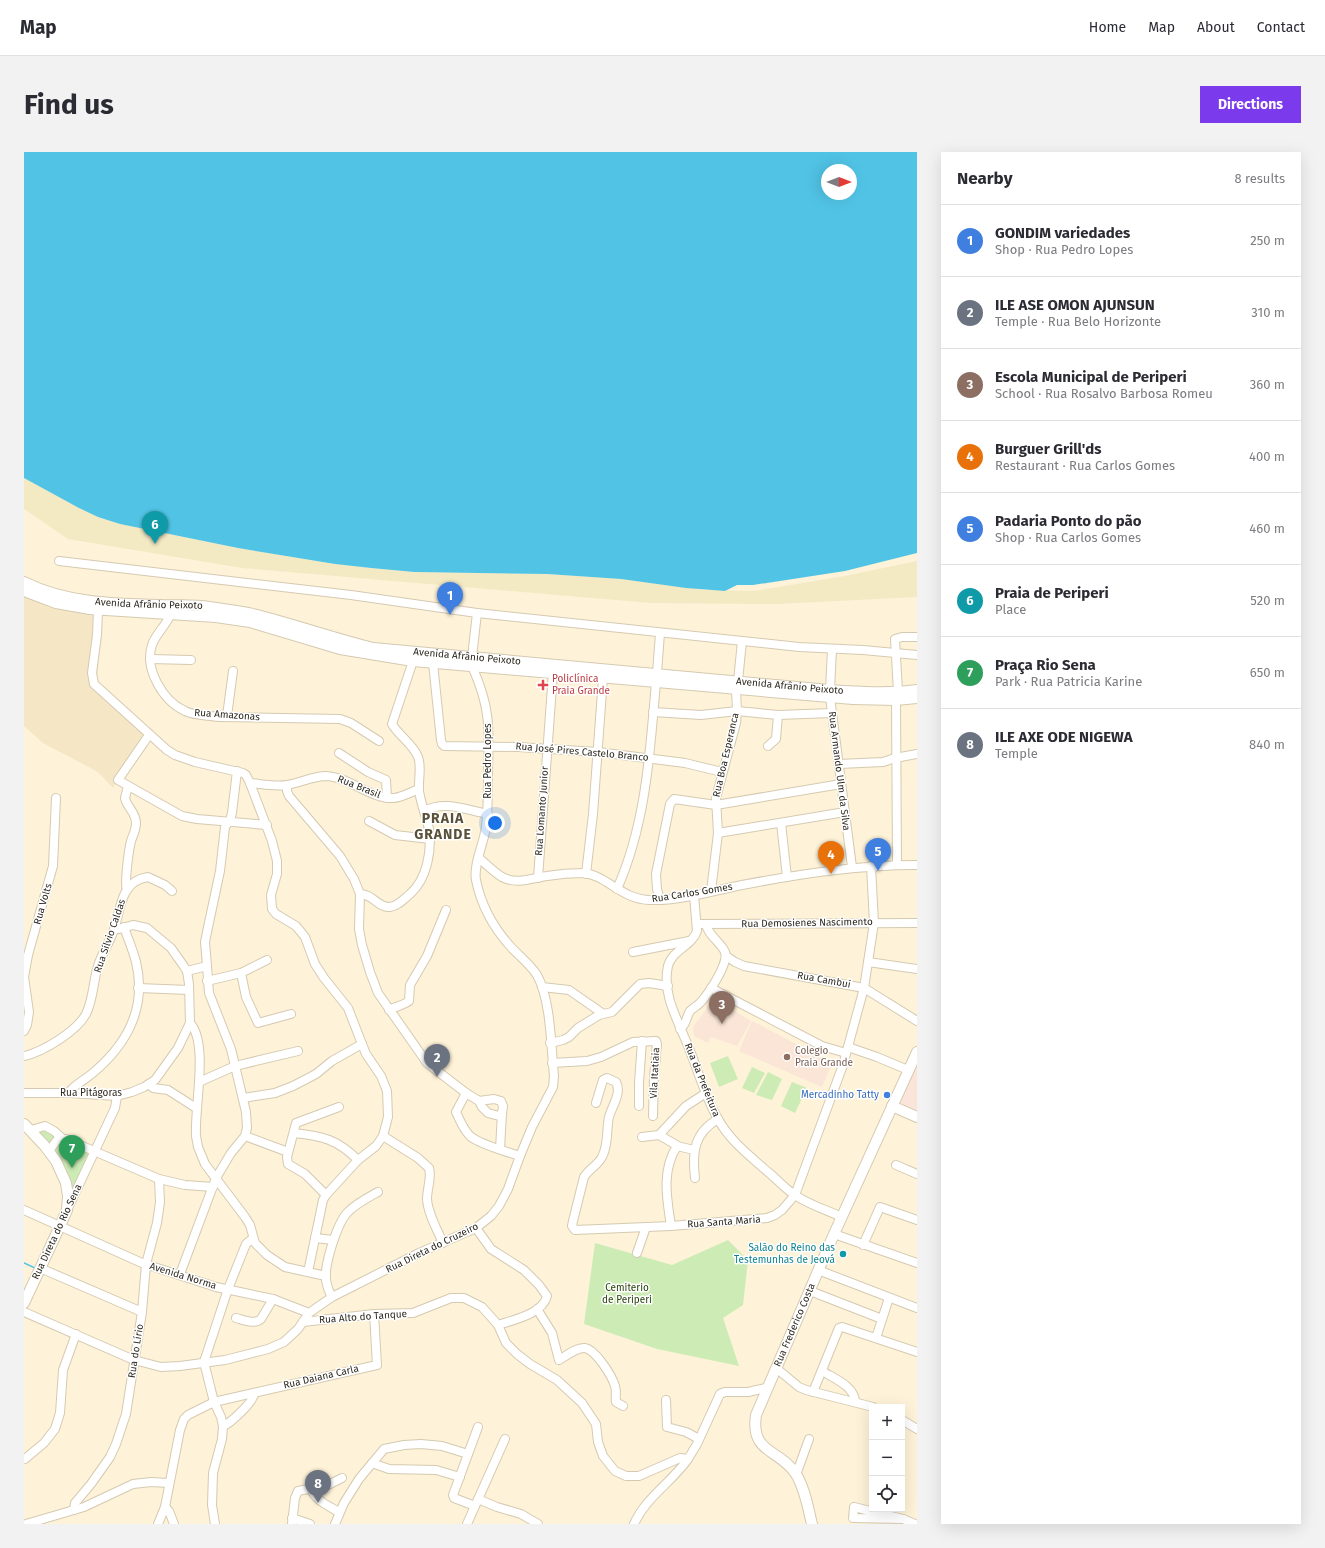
<!DOCTYPE html>
<html lang="en">
<head>
<meta charset="utf-8">
<style>
  :root { --surface:#fff; --page:#f2f2f3; --text:#2b2b33; --muted:#7c7c81; --line:#e1e1e2; --accent:#7c3aed }
  body { margin:0; font-family:"Fira Sans",sans-serif; background:var(--page); color:var(--text) }
  .controls { position:absolute; right:12px; bottom:12px; display:grid; overflow:hidden; border-radius:0px; box-shadow:0 4px 16px #0002 }
  .controls button { width:36px; height:36px; display:grid; place-items:center; padding:0; border:0; border-bottom:1px solid var(--line); background:var(--surface); color:var(--text); font:20px sans-serif }
  .compass { position:absolute; left:797px; top:12px; width:36px; height:36px; border-radius:50%; background:var(--surface); box-shadow:0 4px 16px #0002; rotate:90deg }
  .you { position:absolute; left:471px; top:671px; width:14px; height:14px; margin:-10px; border:3px solid #fff; border-radius:50%; background:#1a73e8; box-shadow:0 0 0 6px #1a73e833 }
  .badge { display:grid; place-items:center; width:26px; height:26px; border-radius:50%; background:var(--accent); color:#fff; font-size:13px; font-weight:700 }
  .pin { position:absolute; translate:-50% -33px; filter:drop-shadow(0 1px 2px #0008) }
  .pin::after { content:''; position:absolute; top:21px; width:14px; height:12px; background:inherit; clip-path:polygon(0 0,100% 0,50% 100%) }
  .list { margin:0; padding:0; list-style:none }
  h2 { display:flex; justify-content:space-between; align-items:center; height:52px; margin:0; padding:0 16px; font-size:17px }
  h2 small { font-size:13px; font-weight:400; color:var(--muted) }
  .list li { display:grid; grid-template-columns:26px 1fr auto; gap:12px; align-items:center; box-sizing:border-box; height:72px; padding:0 16px; border-top:1px solid var(--line) }
  .list b { display:block; font-size:15px; white-space:nowrap }
  .list p { margin:0; font-size:13px; white-space:nowrap; color:var(--muted) }
  .list em { font-size:13px; font-style:normal; color:var(--muted) }
  .icon { flex:none; width:22px; height:22px; fill:none; stroke:currentColor; stroke-width:2; stroke-linecap:round; stroke-linejoin:round }
  .map { position:relative; flex:none; width:893px; height:1372px; overflow:hidden; border-radius:0px }
  header { display:flex; align-items:center; gap:24px; box-sizing:border-box; height:56px; padding:0 20px; background:var(--surface); border-bottom:1px solid var(--line) }
  header strong { font-size:19px }
  nav { display:flex; gap:22px; margin-inline-start:auto; font-size:14px }
  .intro { display:flex; align-items:center; justify-content:space-between; box-sizing:border-box; height:96px; padding:0 24px }
  h1 { margin:0; font-size:28px }
  .button { padding:10px 18px; border-radius:0px; background:var(--accent); color:#fff; font-size:14px; font-weight:700 }
  main { display:flex; gap:24px; padding:0 24px }
  aside { flex:1; background:var(--surface); border-radius:0px; box-shadow:0 4px 16px #0002 }
  .map>svg:first-child { display:block }
</style>
</head>
<body>
<header>
<strong>Map</strong>
<nav><a>Home</a><a>Map</a><a>About</a><a>Contact</a></nav>
</header>
<div class="intro"><h1>Find us</h1><a class="button">Directions</a></div>
<main>
<div class="map">
<svg width="893" height="1372" viewBox="0 0 893 1372">
  <rect width="100%" height="100%" fill="#fef2d8"/>
  <polygon fill="#f5e6c5" points="0,440 78,459 73,528 81,540 122,579 89,636 74,620 19,591 0,574"/>
  <g fill="#fae5d7">
    <polygon points="690,847 727,869 713,894 687,885 684,891 670,884 669,875"/>
    <polygon points="728,869 808,911 798,935 715,899"/>
  </g>
  <polygon fill="#fbe4d9" points="892,912 893,912 893,960 879,954 876,947"/>
  <g fill="#cdecb5">
    <polygon points="704,904 714,927 695,935 686,911"/>
    <polygon points="728,915 741,921 730,941 718,936"/>
    <polygon points="744,920 758,927 748,948 732,943"/>
    <polygon points="768,930 783,936 771,961 757,954"/>
    <polygon points="22,977 34,984 27,990 24,991 15,983 14,979"/>
    <polygon points="40,990 67,999 48,1042 29,1000 33,992"/>
    <polygon points="704,1088 724,1108 719,1153 699,1166 715,1214 633,1197 560,1172 571,1091 648,1113"/>
  </g>
  <polygon fill="#f3eac4" points="0,326 74,365 96,372 214,396 311,412 347,416 390,420 523,422 597,427 681,438 730,439 821,424 893,409 893,445 753,452 627,451 218,416 44,387 0,357"/>
  <path fill="#51c4e6" fill-rule="evenodd" d="M0,0h893v401l-72,18 -92,14h-16l-12,6 -39,-3 -65,-9 -74,-5 -133,-2 -43,-4 -36,-4 -97,-16 -118,-24 -22,-7 -19,-9 -55,-30zM803,18h24v24h-24z"/>
  <g fill="none" stroke-linecap="round" stroke-linejoin="round">
    <polyline stroke="#51c4e6" stroke-width="1.5" points="0,1111 11,1116"/>
    <g stroke="#d5cab1" stroke-width="10">
      <g id="minor">
        <polyline points="35,409 327,443 453,461 775,495 839,498 893,503"/>
        <polyline points="74,458 73,483 68,521 70,532 143,598 151,603 171,610 219,621 222,623 226,631 248,689 253,709 253,722 247,743 248,757 252,762 272,774 281,785 291,812 300,826 324,856 338,892 342,902 357,924 363,939 364,965 359,984 352,994 334,1008 302,1043 299,1048 284,1120"/>
        <path d="M147,461c-4,12 -15,20 -19,32 -8,24 11,56 33,66 10,5 23,4 34,6l121,2 11,4 28,18"/>
        <polyline points="448,505 453,461"/>
        <polyline points="126,507 167,508"/>
        <polyline points="409,511 417,588 418,592 420,594 494,595 574,600 661,611 698,620"/>
        <polyline points="633,521 636,481"/>
        <polyline points="714,529 718,489"/>
        <polyline points="806,538 808,497"/>
        <polyline points="874,540 871,487 878,485 893,485"/>
        <polyline points="806,545 828,715"/>
        <polyline points="872,548 873,713"/>
        <polyline points="629,560 677,563 713,559 754,563 808,561"/>
        <polyline points="203,564 209,519"/>
        <polyline points="125,583 94,628 158,664 173,667 243,673"/>
        <polyline points="744,594 752,587 754,563"/>
        <polyline points="315,601 344,620 362,628 363,646"/>
        <polyline points="815,612 859,610 871,606 893,602"/>
        <path d="M226,631c12,1 26,4 37,2 13,-2 26,-9 39,-9 23,1 45,23 67,22 8,0 18,-6 26,-9"/>
        <path d="M263,633v6l2,5 51,60 14,23 6,15 -1,35 3,16 8,27 8,21 49,70 39,30 -10,19c3,7 8,18 14,24 9,8 37,16 50,20"/>
        <path d="M400,659c21,-11 42,-1 64,3"/>
        <polyline points="345,669 371,683 406,687"/>
        <polyline points="757,671 763,725"/>
        <polyline points="694,681 821,660"/>
        <path d="M455,706c7,6 15,14 23,19 15,8 30,1 45,-1 12,-2 24,-3 36,-3 24,2 39,27 67,27 30,1 62,-9 92,-15 58,-11 116,-20 175,-20"/>
        <polyline points="562,722 569,662 579,526"/>
        <polyline points="514,726 529,521"/>
        <path d="M593,737c29,-65 33,-137 39,-207"/>
        <path d="M103,738c-3,-6 2,-41 4,-49 2,-6 5,-11 5,-18 0,-11 -9,-15 -11,-25l3,-12"/>
        <polyline points="687,739 694,681 692,646 712,571 713,559 712,538"/>
        <path d="M336,742c13,0 18,14 30,13 8,-1 14,-8 20,-13 17,-15 22,-43 19,-65 -3,-13 -8,-25 -10,-38 -1,-10 3,-25 -1,-34 -5,-13 -19,-21 -26,-33l21,-63"/>
        <path d="M670,743l3,36c-5,15 -25,19 -29,35 -6,26 8,51 18,75 11,25 18,54 32,78 12,22 32,37 50,53 9,7 17,17 27,23 14,10 32,15 47,22"/>
        <polyline points="636,748 633,737 632,722 646,652 650,647 692,653 817,632"/>
        <polyline points="673,772 893,771"/>
        <polyline points="609,800 665,789"/>
        <polyline points="702,804 711,810 720,814 840,836 893,869"/>
        <polyline points="844,810 893,817"/>
        <polyline points="163,819 183,814"/>
        <polyline points="217,821 222,845 234,871 267,862"/>
        <polyline points="183,829 217,821 243,808"/>
        <polyline points="518,835 545,838 578,861"/>
        <polyline points="114,836 165,838"/>
        <polyline points="687,836 798,894 822,901"/>
        <path d="M365,858c6,-3 17,-6 20,-9l1,-16 17,-29 19,-46"/>
        <path d="M166,871c19,20 4,86 6,113l2,11 7,17 40,53 5,8 5,18 12,12 18,12 41,9"/>
        <path d="M656,877c7,-5 6,-12 10,-18 3,-3 7,-5 10,-8 8,-9 29,-39 25,-51 -4,-10 -17,-16 -19,-28"/>
        <polyline points="0,879 3,873 5,860 0,825 4,803 29,714 32,646"/>
        <polyline points="526,891 539,888 545,885 554,876 575,863 588,860 616,832 625,831 644,834"/>
        <polyline points="824,895 853,905 884,918"/>
        <path d="M0,904c19,-4 53,-25 62,-42 8,-16 7,-35 13,-51 4,-11 11,-22 15,-33 7,-21 6,-49 34,-53l17,8 7,6"/>
        <polyline points="528,911 563,909 577,905 609,890 632,889 633,892 630,925 629,964"/>
        <polyline points="175,930 211,914 274,899"/>
        <polyline points="125,932 129,936 144,938 172,956"/>
        <polyline points="0,941 45,941 93,944 108,940 120,935 131,928 154,896 166,871 165,832 163,819 159,813 147,796 123,776 109,773 95,777 90,777"/>
        <path d="M45,941c1,-5 20,-16 25,-21 33,-28 53,-65 42,-110 -3,-12 -8,-23 -12,-35"/>
        <polyline points="442,941 455,949 458,955 464,961 475,964 478,962 479,954 477,949 470,947 455,949"/>
        <polyline points="219,946 251,941 269,934 292,922 308,909 338,892"/>
        <path d="M572,951l7,-23 4,-2 9,4c6,11 -4,24 -7,35 -3,13 0,27 -7,40 -4,8 -13,12 -18,20l-11,44 -1,5 3,4 96,-4 96,-8 8,-3 7,-5 13,-15 48,-130 21,-77 10,-65 -3,-57"/>
        <polyline points="615,954 615,931 618,889"/>
        <polyline points="7,978 21,974 30,979 38,986"/>
        <path d="M270,981c28,3 43,6 64,27"/>
        <polyline points="635,983 662,954 682,941"/>
        <polyline points="221,984 264,1000"/>
        <path d="M359,984l35,22 11,10c3,10 -2,20 -2,31 1,15 10,30 16,44"/>
        <polyline points="618,985 635,983 654,994"/>
        <polyline points="476,997 478,961"/>
        <polyline points="25,999 33,988 42,987 135,1027 161,1033 189,1035"/>
        <polyline points="872,1013 893,1022"/>
        <path d="M671,1026c-3,-26 -1,-45 23,-59"/>
        <polyline points="302,1043 281,1022 264,1012 263,1005 272,971 315,955"/>
        <polyline points="45,1054 91,956 93,944"/>
        <polyline points="0,1058 118,1111 192,1135 249,1147 285,1161"/>
        <path d="M647,1074c-4,-27 -10,-55 6,-80l17,4"/>
        <path d="M452,1076l15,21 33,21 15,15 8,11c-4,18 -34,24 -49,29"/>
        <polyline points="810,1082 893,1111"/>
        <polyline points="291,1086 309,1088"/>
        <polyline points="839,1093 856,1055 893,1068"/>
        <polyline points="613,1101 622,1075"/>
        <polyline points="16,1116 118,1160"/>
        <polyline points="794,1118 893,1156"/>
        <polyline points="156,1122 192,1026 207,1001 221,984 223,976 222,960 207,897 185,841 183,814 181,790 183,780 196,719 201,675 206,668 208,661 213,619"/>
        <polyline points="786,1139 858,1167"/>
        <path d="M308,1145c-3,-5 -5,-11 -6,-17 -2,-15 11,-56 21,-67 8,-9 20,-15 31,-21"/>
        <path d="M513,1157l15,24 7,27c7,-4 18,-13 26,-12 11,2 27,28 30,38 2,6 0,11 1,16l7,4"/>
        <path d="M0,1160l110,48 27,7 19,-1 45,-6 43,-11 16,-7 14,-13 11,-16 23,-16 87,-44 57,-25 15,-12 8,-10 9,-17 12,-33 12,-29 21,-40 1,-11c-3,-29 -3,-76 -17,-101 -7,-11 -18,-19 -27,-29 -17,-19 -29,-41 -34,-66 -3,-15 8,-37 10,-53 2,-17 2,-34 2,-52 0,-19 2,-40 -1,-60 -2,-17 -8,-33 -15,-49"/>
        <path d="M212,1166c8,2 18,7 25,1l12,-20"/>
        <polyline points="279,1170 350,1162 389,1161 427,1146 440,1146 458,1155 467,1165 474,1173 482,1191 493,1202 506,1212 533,1228 558,1251 572,1272 574,1290 579,1304 591,1319 602,1324 615,1324 656,1306 664,1307 673,1292 696,1242 701,1240 724,1240 742,1236"/>
        <polyline points="852,1186 865,1146"/>
        <polyline points="752,1216 775,1235 782,1238 849,1255"/>
        <path d="M798,1219c11,7 33,15 33,31"/>
        <polyline points="789,1240 815,1176 818,1175 893,1200"/>
        <polyline points="642,1248 643,1275 662,1280 675,1287"/>
        <polyline points="878,1268 893,1277"/>
        <path d="M199,1274c8,-3 30,-24 31,-32"/>
        <polyline points="1,1307 20,1291 31,1277 36,1261 39,1218 52,1182"/>
        <polyline points="348,1311 365,1317 412,1318 436,1325"/>
        <polyline points="772,1323 785,1287"/>
        <path d="M287,1336c4,13 18,18 28,24"/>
        <polyline points="454,1347 473,1355 497,1362 514,1372"/>
        <polyline points="451,1354 430,1346 429,1343 454,1275"/>
        <polyline points="141,1355 145,1359 150,1372"/>
        <polygon points="830,1355 879,1367 829,1366"/>
        <polyline points="50,1358 51,1351 67,1332 86,1305 92,1292 102,1262 118,1160 122,1112 133,1071 136,1050 135,1027"/>
        <polyline points="268,1366 286,1372"/>
        <polyline points="879,1367 891,1372"/>
        <polyline points="2,1372 60,1355 109,1332 127,1330 145,1331"/>
        <polyline points="134,1372 141,1355 156,1278 160,1267 164,1263 190,1250 353,1213 350,1162"/>
        <polyline points="191,1372 188,1353 189,1321 198,1287 199,1274 197,1265 190,1250 180,1210 204,1137 222,1092 229,1086"/>
        <polyline points="268,1372 271,1346 274,1339 304,1333 318,1326"/>
        <polyline points="311,1372 320,1351 335,1327 360,1297 380,1293 397,1292 418,1294 444,1302"/>
        <polyline points="443,1372 481,1287"/>
        <path d="M610,1372c12,-27 37,-41 54,-65"/>
      </g>
    </g>
    <g stroke="#d5cab1" stroke-width="12">
      <g id="major">
        <path id="s1" d="M0,430c42,21 90,22 136,23 16,1 33,-1 49,2 15,2 30,4 44,7 41,10 79,24 120,34l457,42c29,2 58,4 87,0"/>
        <polyline points="0,439 32,451 66,457 192,465 226,470 316,497 389,509 829,547 872,548 893,546"/>
        <polyline points="868,954 893,965"/>
        <polyline points="0,972 20,993 32,1009 42,1031 44,1044 43,1058 36,1074 0,1151"/>
        <path id="s2" d="M788,1372c-4,-16 -7,-35 -16,-50 -16,-25 -46,-20 -40,-59l78,-181 83,-182"/>
      </g>
    </g>
    <use href="#minor" stroke="#fff" stroke-width="8"/>
    <use href="#major" stroke="#fff" stroke-width="10"/>
  </g>
  <path fill="#e0444e" stroke="#fff" stroke-width="1.5" d="M517 527h4v4h4v4h-4v4h-4v-4h-4v-4h4z"/>
  <circle fill="#8d6e63" stroke="#fff" stroke-width="1.5" cx="763" cy="905" r="4"/>
  <circle fill="#3f7fe0" stroke="#fff" stroke-width="1.5" cx="863" cy="943" r="4"/>
  <circle fill="#0f9aa8" stroke="#fff" stroke-width="1.5" cx="819" cy="1102" r="4"/>
  <g text-anchor="middle" dominant-baseline="central" stroke-width="3" stroke-linejoin="round" paint-order="stroke">
    <g font-size="10" fill="#2e2a20" stroke="#fff">
      <text stroke="none"><textPath href="#s1" startOffset="128">Avenida Afrânio Peixoto</textPath></text>
      <text stroke="none"><textPath href="#s1" startOffset="452">Avenida Afrânio Peixoto</textPath></text>
      <text stroke="none"><textPath href="#s1" startOffset="776">Avenida Afrânio Peixoto</textPath></text>
      <text transform="translate(203 563) rotate(4)">Rua Amazonas</text>
      <text transform="translate(558 600) rotate(5)">Rua José Pires Castelo Branco</text>
      <text transform="translate(702 603) rotate(-77)">Rua Boa Esperanca</text>
      <text transform="translate(464 609) rotate(-90)">Rua Pedro Lopes</text>
      <text transform="translate(815 619) rotate(83)">Rua Armando Ulm da Silva</text>
      <text transform="translate(335 635) rotate(22)">Rua Brasil</text>
      <text transform="translate(518 659) rotate(-86)">Rua Lomanto Junior</text>
      <text transform="translate(668 741) rotate(-9)">Rua Carlos Gomes</text>
      <text transform="translate(19 752) rotate(-74)">Rua Volts</text>
      <text transform="translate(783 771) rotate(-1)">Rua Demosienes Nascimento</text>
      <text transform="translate(86 784) rotate(-71)">Rua Sílvio Caldas</text>
      <text transform="translate(800 828) rotate(10)">Rua Cambuí</text>
      <text transform="translate(631 921) rotate(-87)">Vila Itatiaia</text>
      <text transform="translate(678 928) rotate(68)">Rua da Prefeitura</text>
      <text x="67" y="941">Rua Pitágoras</text>
      <text transform="translate(700 1070) rotate(-4)">Rua Santa Maria</text>
      <text transform="translate(33 1080) rotate(-65)">Rua Direta do Rio Sena</text>
      <text transform="translate(408 1096) rotate(-26)">Rua Direta do Cruzeiro</text>
      <text transform="translate(159 1124) rotate(17)">Avenida Norma</text>
      <text transform="translate(339 1165) rotate(-4)">Rua Alto do Tanque</text>
      <text stroke="none"><textPath href="#s2" startOffset="227">Rua Frederico Costa</textPath></text>
      <text transform="translate(112 1199) rotate(-81)">Rua do Lírio</text>
      <text transform="translate(297 1225) rotate(-13)">Rua Daiana Carla</text>
    </g>
    <g font-size="10" fill="#be3a42" stroke="#fff" text-anchor="start">
      <text x="528" y="527">Policlínica<tspan x="528" dy="12">Praia Grande</tspan></text>
    </g>
    <g font-size="10" fill="#785e54" stroke="#fff" text-anchor="start">
      <text x="771" y="899">Colegio<tspan x="771" dy="12">Praia Grande</tspan></text>
    </g>
    <g font-size="10" fill="#366cbe" stroke="#fff" text-anchor="end">
      <text x="855" y="943">Mercadinho Tatty</text>
    </g>
    <g font-size="10" fill="#0d838f" stroke="#fff" text-anchor="end">
      <text x="811" y="1096">Salão do Reino das<tspan x="811" dy="12">Testemunhas de Jeová</tspan></text>
    </g>
    <g font-size="10" fill="#28430c" stroke="#fff">
      <text x="603" y="1136">Cemiterio<tspan x="603" dy="12">de Periperi</tspan></text>
    </g>
    <g font-size="14" font-weight="bold" letter-spacing="1" fill="#5a513b" stroke="#fff">
      <text x="419" y="666">PRAIA<tspan x="419" dy="16">GRANDE</tspan></text>
    </g>
  </g>
</svg>
<div class="controls">
<button>+</button>
<button>−</button>
<button><svg class="icon" aria-label="locate" viewBox="0 0 24 24"><circle cx="12" cy="12" r="6"/><path d="M12 2v4M12 18v4M2 12h4M18 12h4"/></svg></button>
</div>
<svg class="compass" viewBox="-18 -18 36 36"><path d="M0-13l5 13h-10z" fill="#e53935"/><path d="M0 13l5-13h-10z" fill="#7c7c81"/></svg>
<div class="you"></div>
<div class="pin badge" style="left:426px;top:463px;background:#3f7fe0">1</div>
<div class="pin badge" style="left:413px;top:925px;background:#6b7280">2</div>
<div class="pin badge" style="left:698px;top:872px;background:#8d6e63">3</div>
<div class="pin badge" style="left:807px;top:722px;background:#e8710a">4</div>
<div class="pin badge" style="left:854px;top:719px;background:#3f7fe0">5</div>
<div class="pin badge" style="left:131px;top:392px;background:#0f9aa8">6</div>
<div class="pin badge" style="left:48px;top:1016px;background:#2e9e5b">7</div>
<div class="pin badge" style="left:294px;top:1351px;background:#6b7280">8</div>
</div>
<aside>
<h2>Nearby<small>8 results</small></h2>
<ul class="list">
<li><span class="badge" style="background:#3f7fe0">1</span><div><b>GONDIM variedades</b><p>Shop · Rua Pedro Lopes</p></div><em>250 m</em></li>
<li><span class="badge" style="background:#6b7280">2</span><div><b>ILE ASE OMON AJUNSUN</b><p>Temple · Rua Belo Horizonte</p></div><em>310 m</em></li>
<li><span class="badge" style="background:#8d6e63">3</span><div><b>Escola Municipal de Periperi</b><p>School · Rua Rosalvo Barbosa Romeu</p></div><em>360 m</em></li>
<li><span class="badge" style="background:#e8710a">4</span><div><b>Burguer Grill'ds</b><p>Restaurant · Rua Carlos Gomes</p></div><em>400 m</em></li>
<li><span class="badge" style="background:#3f7fe0">5</span><div><b>Padaria Ponto do pão</b><p>Shop · Rua Carlos Gomes</p></div><em>460 m</em></li>
<li><span class="badge" style="background:#0f9aa8">6</span><div><b>Praia de Periperi</b><p>Place</p></div><em>520 m</em></li>
<li><span class="badge" style="background:#2e9e5b">7</span><div><b>Praça Rio Sena</b><p>Park · Rua Patricia Karine</p></div><em>650 m</em></li>
<li><span class="badge" style="background:#6b7280">8</span><div><b>ILE AXE ODE NIGEWA</b><p>Temple</p></div><em>840 m</em></li>
</ul>
</aside>
</main>
</body>
</html>
